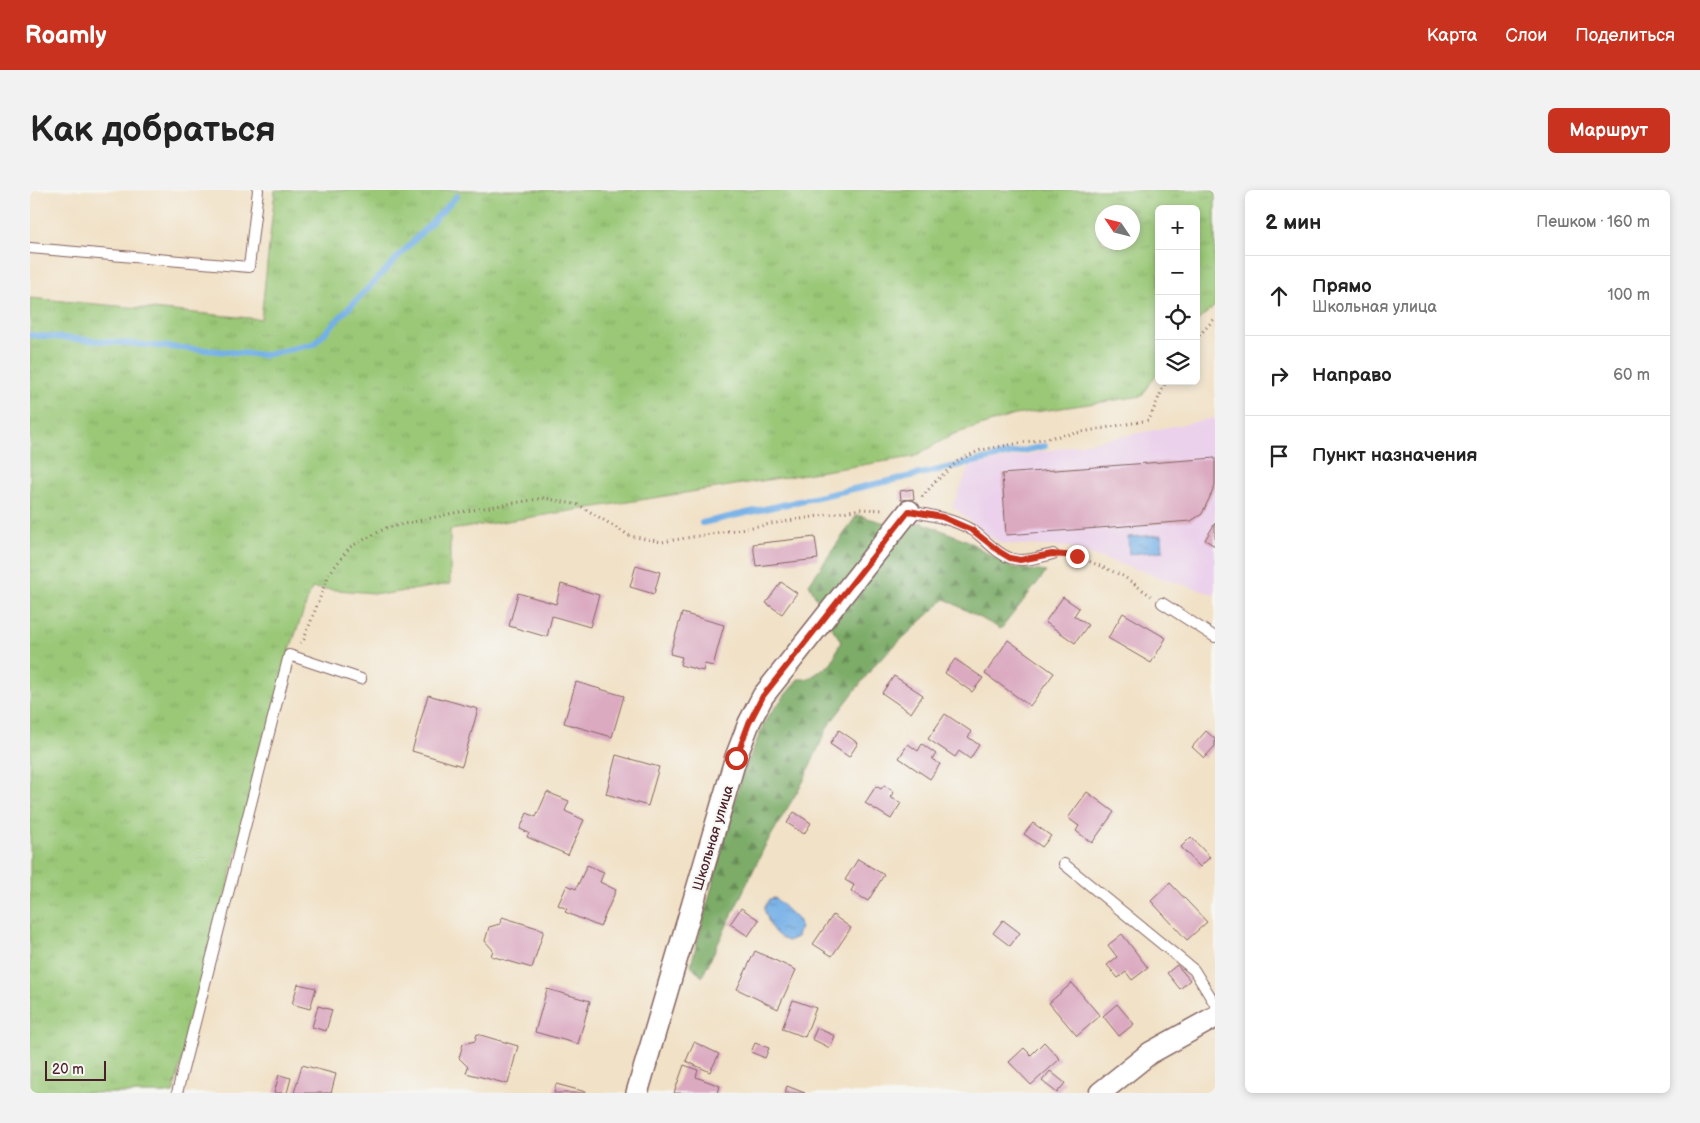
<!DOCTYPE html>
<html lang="ru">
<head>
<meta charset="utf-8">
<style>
  :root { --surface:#fff; --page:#f2f2f2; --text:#222; --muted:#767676; --line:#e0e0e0; --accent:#c8321e }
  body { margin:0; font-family:"Balsamiq Sans",sans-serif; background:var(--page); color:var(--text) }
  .controls { position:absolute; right:15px; top:15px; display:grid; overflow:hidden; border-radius:8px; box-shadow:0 2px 8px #0003 }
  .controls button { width:45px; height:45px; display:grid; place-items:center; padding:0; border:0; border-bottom:1px solid var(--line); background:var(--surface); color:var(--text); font:25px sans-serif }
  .compass { position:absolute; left:1065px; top:15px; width:45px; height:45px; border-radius:50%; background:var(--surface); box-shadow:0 2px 8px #0003; rotate:305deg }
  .scale { position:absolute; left:15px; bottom:12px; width:61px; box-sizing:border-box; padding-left:5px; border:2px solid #4a1f2b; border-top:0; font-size:14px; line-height:18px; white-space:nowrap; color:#4a1f2b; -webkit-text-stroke:4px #f6f6f2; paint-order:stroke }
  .stop { position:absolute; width:15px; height:15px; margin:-11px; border:4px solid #c8321e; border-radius:50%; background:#fff }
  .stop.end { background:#c8321e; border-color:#fff; box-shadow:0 1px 5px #0008 }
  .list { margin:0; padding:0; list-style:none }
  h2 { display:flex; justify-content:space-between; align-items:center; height:65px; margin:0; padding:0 20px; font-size:21px }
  h2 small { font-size:16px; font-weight:400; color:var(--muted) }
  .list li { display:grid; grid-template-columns:32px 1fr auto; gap:15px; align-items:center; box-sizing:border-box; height:80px; padding:0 20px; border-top:1px solid var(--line) }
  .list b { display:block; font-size:19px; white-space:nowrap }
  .list p { margin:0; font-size:16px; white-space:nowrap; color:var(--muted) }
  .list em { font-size:16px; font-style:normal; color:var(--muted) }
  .icon { flex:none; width:28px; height:28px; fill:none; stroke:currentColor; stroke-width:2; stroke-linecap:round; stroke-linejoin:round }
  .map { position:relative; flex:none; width:1185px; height:903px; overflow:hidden; border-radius:8px }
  header { display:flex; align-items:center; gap:30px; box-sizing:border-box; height:70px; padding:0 25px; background:var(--accent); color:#fff }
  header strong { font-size:24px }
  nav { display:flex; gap:28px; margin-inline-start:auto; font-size:18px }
  .intro { display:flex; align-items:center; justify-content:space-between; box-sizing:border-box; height:120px; padding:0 30px }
  h1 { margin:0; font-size:35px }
  .button { padding:12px 22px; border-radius:8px; background:var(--accent); color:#fff; font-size:18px; font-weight:700 }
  main { display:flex; gap:30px; padding:0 30px }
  aside { flex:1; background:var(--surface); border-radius:8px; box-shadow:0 2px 8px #0003 }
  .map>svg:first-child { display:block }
</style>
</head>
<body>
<header>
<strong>Roamly</strong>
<nav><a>Карта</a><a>Слои</a><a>Поделиться</a></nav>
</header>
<div class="intro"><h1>Как добраться</h1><a class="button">Маршрут</a></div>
<main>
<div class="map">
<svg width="1185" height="903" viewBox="0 0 1185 903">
  <defs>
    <pattern id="grass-tufts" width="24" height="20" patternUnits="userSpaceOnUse" patternTransform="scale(1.25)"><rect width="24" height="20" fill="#9ac877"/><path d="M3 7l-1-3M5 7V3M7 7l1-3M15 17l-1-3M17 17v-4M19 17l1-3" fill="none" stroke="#86ab67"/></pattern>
    <pattern id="forest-firs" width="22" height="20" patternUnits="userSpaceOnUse" patternTransform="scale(1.25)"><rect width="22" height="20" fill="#7bac68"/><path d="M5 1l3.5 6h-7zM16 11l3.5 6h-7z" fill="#678b56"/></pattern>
    <pattern id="water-ripples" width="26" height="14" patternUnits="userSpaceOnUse" patternTransform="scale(1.25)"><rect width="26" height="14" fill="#75b0e7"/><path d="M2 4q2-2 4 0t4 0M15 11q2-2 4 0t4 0" fill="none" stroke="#628fbb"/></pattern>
  </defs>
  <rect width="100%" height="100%" fill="#f6f6f2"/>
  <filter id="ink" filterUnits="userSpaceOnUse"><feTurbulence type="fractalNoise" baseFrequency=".02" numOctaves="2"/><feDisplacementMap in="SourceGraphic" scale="10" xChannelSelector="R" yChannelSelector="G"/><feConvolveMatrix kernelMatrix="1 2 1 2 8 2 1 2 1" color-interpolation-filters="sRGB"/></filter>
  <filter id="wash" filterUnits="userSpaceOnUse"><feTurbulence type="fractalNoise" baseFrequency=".0096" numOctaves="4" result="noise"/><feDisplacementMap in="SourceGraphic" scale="20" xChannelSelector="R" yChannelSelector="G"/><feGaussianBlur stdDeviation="1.12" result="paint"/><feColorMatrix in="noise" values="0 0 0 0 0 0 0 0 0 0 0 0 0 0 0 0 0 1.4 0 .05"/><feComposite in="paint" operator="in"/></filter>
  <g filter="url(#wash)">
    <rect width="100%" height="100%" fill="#f1e1c6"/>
    <polygon fill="#ebd1eb" points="1185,228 1185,405 1038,357 972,354 951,340 922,316 940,276"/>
    <path fill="url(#grass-tufts)" stroke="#727451" fill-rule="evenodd" d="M245,0h940v116l-19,16v-113h-37v161l-17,26 -127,19 -61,19 -41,23 -463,73v54l-64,10 -74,-6 -21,58 -118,447h-143v-795l231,21zM1072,22h30v30h-30z"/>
    <polygon fill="url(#forest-firs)" stroke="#62664a" points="827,325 852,332 874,340 891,332 936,350 980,377 1016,382 971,439 915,409 847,472 798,536 773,592 735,656 672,787 661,775 711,588 736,529 768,489 778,489 801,474 811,451 802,438 779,394"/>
    <g fill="url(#water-ripples)" stroke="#606889">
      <polygon points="1132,345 1133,361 1099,364 1098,347"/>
      <path d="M745,708l24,23 1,6 -3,10 -9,4c-17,-7 -18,-16 -24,-32l5,-10z"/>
    </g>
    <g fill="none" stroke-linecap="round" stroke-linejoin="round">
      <g stroke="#75b0e7" stroke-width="6">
        <polyline points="0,145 234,165 284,154 427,6"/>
        <polyline points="672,333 1015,256"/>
      </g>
    </g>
    <g id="blocks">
      <g fill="#dbaac1">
        <polygon points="1185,268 1185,296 1172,324 1161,331 976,345 972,284"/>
        <polygon points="883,299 884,309 871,310 870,301"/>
        <polygon points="1185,333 1185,356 1175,350"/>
        <polygon points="785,347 788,369 726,376 723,354"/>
        <polygon points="606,375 630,382 624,404 600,397"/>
        <polygon points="751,392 767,403 752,424 736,413"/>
        <polygon points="531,394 569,405 560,437 522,426 517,447 479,436 488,403 526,414"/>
        <polygon points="1033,407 1049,418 1044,426 1058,435 1045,453 1015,432"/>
        <polygon points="652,423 694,435 683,476 675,474 673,481 650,475 652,467 640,464"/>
        <polygon points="1093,423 1136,448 1121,473 1078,448"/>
        <polygon points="978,450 1024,483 1000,516 955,484"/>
        <polygon points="925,469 953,488 942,502 915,483"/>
        <polygon points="864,486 893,505 881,523 852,503"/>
        <polygon points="546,492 594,506 582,547 534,533"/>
        <polygon points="398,505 448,519 432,576 382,561"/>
        <polygon points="915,524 942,542 938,547 949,555 940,569 929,561 925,567 898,549"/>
        <polygon points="809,540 828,553 819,567 800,554"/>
        <polygon points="1176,541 1185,549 1185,556 1174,568 1162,557"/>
        <polygon points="878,554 888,561 892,554 906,564 902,569 910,574 900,589 869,568"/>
        <polygon points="586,565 629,577 618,616 576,604"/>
        <polygon points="854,595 864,602 860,607 871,613 861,629 835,613 846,596 851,599"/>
        <polygon points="517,602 539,611 535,621 554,630 538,665 497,647 499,643 490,639 497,623 506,627"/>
        <polygon points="1057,602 1084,622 1062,653 1046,641 1049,636 1038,628"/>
        <polygon points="764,622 781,633 774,644 757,633"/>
        <polygon points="1003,633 1021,646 1012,657 994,644"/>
        <polygon points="1161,647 1180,667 1170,677 1151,657"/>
        <polygon points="828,669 854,685 838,711 821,701 824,695 815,690"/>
        <polygon points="557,675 574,682 570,692 586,700 570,737 535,722 537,719 528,715 537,695 546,699"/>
        <polygon points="1140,693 1177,732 1157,750 1121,711"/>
        <polygon points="711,718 729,730 718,746 700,734"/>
        <polygon points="803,725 821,738 802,766 783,754"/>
        <polygon points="472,727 514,740 502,778 461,766 463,760 455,751 459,737 470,734"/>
        <polygon points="973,730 990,743 980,756 963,743"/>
        <polygon points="1092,744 1118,778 1102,790 1096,782 1088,788 1077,775 1087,767 1078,755"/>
        <polygon points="725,761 766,780 748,819 707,799"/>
        <polygon points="1147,775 1160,790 1150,799 1137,783"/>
        <polygon points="1042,793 1070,826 1047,846 1019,813"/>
        <polygon points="268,794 286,798 280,819 262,814"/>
        <polygon points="517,799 560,811 548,854 505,842"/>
        <polygon points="763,810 786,818 775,847 752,839"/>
        <polygon points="1087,814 1104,834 1089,846 1073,826"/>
        <polygon points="288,816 302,820 296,841 282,837"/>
        <polygon points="787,838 805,846 800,858 782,849"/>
        <polygon points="447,844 488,856 478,894 436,883 438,877 429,868 433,854 445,851"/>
        <polygon points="664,852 689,864 680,882 656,871"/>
        <polygon points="1014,852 1030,869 1001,895 979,872 994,858 1001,865"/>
        <polygon points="725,853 739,858 735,868 721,862"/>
        <polygon points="272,875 306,884 301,903 264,903"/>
        <polygon points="654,875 668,880 666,887 690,896 688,903 644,903"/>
        <polygon points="1020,881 1035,893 1027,903 1012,891"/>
        <polygon points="249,885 261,888 257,903 244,903"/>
        <polygon points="526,894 556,902 556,903 524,903"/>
        <polygon points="757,896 775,903 755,903"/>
      </g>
    </g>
  </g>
  <g filter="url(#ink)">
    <use href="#blocks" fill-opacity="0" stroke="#846361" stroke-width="1"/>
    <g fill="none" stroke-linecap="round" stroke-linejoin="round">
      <g stroke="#846361" stroke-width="12">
        <g id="lane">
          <polyline points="0,58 219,77 228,0"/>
          <path d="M879,321c22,4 44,8 63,19 13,8 23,23 38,28 13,5 30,-1 43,-4"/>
          <polyline points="1132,413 1185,447"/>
          <polyline points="1034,674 1164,780 1185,814"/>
          <polyline points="147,903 259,465 331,489"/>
        </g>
      </g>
      <g stroke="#846361" stroke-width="24">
        <g id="street">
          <polyline points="607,903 706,567 719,533 733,506 879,321"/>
          <polyline points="1070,903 1120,863 1185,827"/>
        </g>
      </g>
      <g stroke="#846361" stroke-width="3" stroke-dasharray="1 4" stroke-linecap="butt">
        <polyline points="1166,149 1185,128"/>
        <polyline points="892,307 905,292 929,270 951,260 1119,230 1136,191"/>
        <polyline points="1036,365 1047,366 1093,386 1121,406"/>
        <polyline points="270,453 274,449 299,384 320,357 356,338 424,323 514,308 549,315 600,346 632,352 831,319 854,320"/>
      </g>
      <use href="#lane" stroke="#fff" stroke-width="10"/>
      <use href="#street" stroke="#fff" stroke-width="21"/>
    </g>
  </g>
  <g fill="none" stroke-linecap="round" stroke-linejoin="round" filter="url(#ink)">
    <polyline stroke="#c8321e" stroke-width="6" points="706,568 719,533 733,506 879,321 912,327 942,340 970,362 980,368 990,370 1022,364 1047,366"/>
  </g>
  <g text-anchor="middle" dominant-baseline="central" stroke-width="4.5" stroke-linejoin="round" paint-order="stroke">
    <g font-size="14" fill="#4a1f2b" stroke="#f6f6f2">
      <text transform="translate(683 648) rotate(-73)">Школьная улица</text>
    </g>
  </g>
</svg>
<div class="controls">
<button>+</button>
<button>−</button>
<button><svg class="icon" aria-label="locate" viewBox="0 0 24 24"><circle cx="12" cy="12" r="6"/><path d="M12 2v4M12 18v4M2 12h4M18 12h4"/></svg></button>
<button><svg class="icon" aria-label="layers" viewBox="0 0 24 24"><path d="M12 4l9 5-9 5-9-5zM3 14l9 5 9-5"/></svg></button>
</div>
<svg class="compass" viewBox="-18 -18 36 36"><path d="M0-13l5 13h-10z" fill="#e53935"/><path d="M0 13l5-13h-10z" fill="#767676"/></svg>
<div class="scale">20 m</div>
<div class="stop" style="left:706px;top:568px"></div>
<div class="stop end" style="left:1047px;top:366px"></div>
</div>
<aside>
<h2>2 мин<small>Пешком · 160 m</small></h2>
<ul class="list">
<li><svg class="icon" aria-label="ahead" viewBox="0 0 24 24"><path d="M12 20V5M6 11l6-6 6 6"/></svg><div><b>Прямо</b><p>Школьная улица</p></div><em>100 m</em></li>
<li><svg class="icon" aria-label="right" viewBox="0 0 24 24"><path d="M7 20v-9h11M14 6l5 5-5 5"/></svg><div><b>Направо</b></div><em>60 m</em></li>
<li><svg class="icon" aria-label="arrive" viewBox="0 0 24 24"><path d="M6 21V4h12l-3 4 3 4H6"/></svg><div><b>Пункт назначения</b></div></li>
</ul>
</aside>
</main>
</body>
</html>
